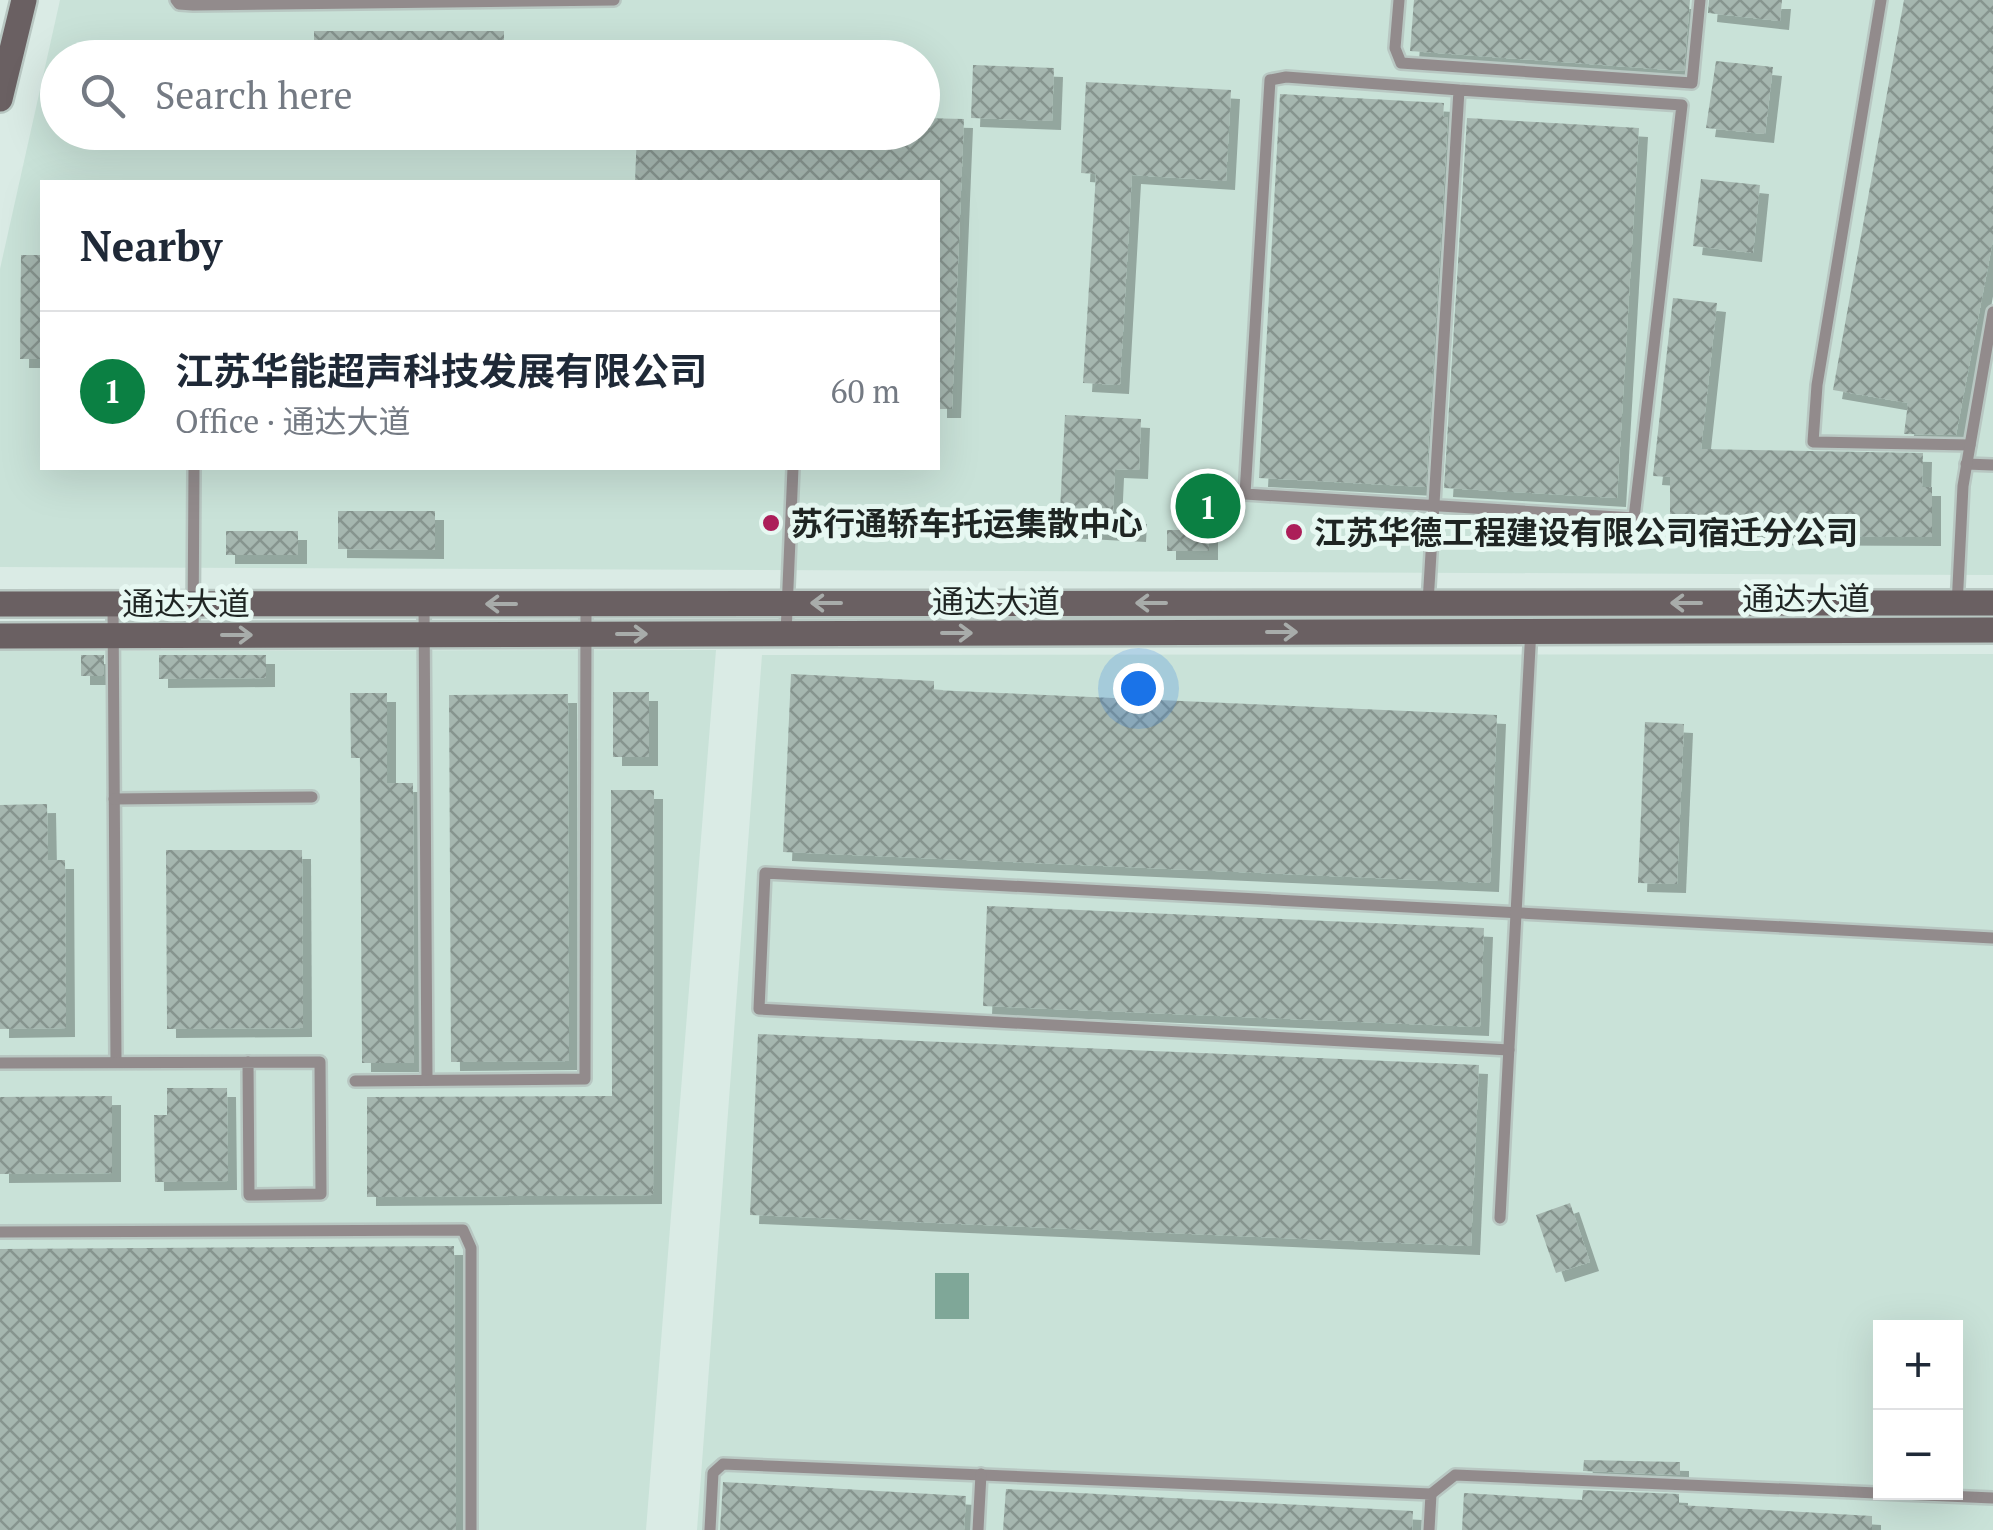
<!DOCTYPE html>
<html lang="en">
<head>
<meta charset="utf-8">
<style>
  :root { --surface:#fff; --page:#f2f2f3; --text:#1f2937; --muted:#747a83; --line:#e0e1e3; --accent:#0b8043 }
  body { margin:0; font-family:"PT Serif","Noto Sans SC",serif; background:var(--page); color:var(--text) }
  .controls { position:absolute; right:30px; bottom:30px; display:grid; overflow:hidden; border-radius:0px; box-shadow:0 10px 40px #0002 }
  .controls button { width:90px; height:90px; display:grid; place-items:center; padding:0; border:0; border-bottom:2px solid var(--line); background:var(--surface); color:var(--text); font:50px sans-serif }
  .you { position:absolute; left:1138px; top:688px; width:35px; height:35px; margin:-25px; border:8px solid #fff; border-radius:50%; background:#1a73e8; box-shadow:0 0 0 15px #1a73e833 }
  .badge { display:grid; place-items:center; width:65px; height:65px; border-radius:50%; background:var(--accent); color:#fff; font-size:32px; font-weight:700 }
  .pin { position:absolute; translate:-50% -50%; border:5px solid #fff; box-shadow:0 2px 10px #0006 }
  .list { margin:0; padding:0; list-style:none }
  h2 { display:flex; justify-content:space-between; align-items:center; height:130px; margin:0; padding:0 40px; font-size:42px }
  h2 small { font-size:32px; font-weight:400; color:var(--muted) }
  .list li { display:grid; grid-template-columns:65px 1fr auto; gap:30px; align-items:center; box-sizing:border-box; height:160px; padding:0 40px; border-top:2px solid var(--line) }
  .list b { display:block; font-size:38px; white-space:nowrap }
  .list p { margin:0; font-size:32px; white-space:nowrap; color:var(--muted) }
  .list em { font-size:32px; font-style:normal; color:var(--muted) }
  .icon { flex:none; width:55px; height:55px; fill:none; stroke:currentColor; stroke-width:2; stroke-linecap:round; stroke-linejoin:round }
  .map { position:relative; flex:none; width:1993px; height:1530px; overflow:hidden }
  .search { position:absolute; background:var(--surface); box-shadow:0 10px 40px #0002; left:40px; top:40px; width:900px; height:110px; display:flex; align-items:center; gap:25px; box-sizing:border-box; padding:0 35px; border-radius:55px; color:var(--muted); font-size:38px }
  .panel { position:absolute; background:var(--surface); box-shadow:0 10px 40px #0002; left:40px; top:180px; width:900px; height:290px; border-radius:0px }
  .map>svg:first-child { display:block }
</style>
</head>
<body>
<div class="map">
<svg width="1993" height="1530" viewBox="0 0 1993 1530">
  <defs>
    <pattern id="building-cross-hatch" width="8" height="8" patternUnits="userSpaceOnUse" patternTransform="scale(2.5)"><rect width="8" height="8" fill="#a5b6af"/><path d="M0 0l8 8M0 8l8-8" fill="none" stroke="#86948e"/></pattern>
    <filter id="shadow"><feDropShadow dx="9" dy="9" stdDeviation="0" flood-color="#0004"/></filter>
  </defs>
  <rect width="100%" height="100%" fill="#daebe5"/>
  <g fill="#c9e2d8" fill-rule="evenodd">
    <path d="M60,0h1933v575l-1993,-8v-298zM58,58h864v74h-864zM42,182h896v286h-896z"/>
    <polygon points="716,650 646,1530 0,1530 0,651"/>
    <path d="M1993,654v876h-1296l65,-875zM1880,1328h76v164h-76z"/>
  </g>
  <rect fill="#7fa798" x="935" y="1273" width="34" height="46"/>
  <g fill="url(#building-cross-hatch)" filter="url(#shadow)">
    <polygon points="1414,0 1690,0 1684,71 1410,51"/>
    <polygon points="1709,0 1782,0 1780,21 1708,13"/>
    <polygon points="1904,0 1993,0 1993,240 1956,435 1904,434 1908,403 1833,390"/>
    <rect x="314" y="31" width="190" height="27"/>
    <polygon points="1716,61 1773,67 1765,134 1706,128"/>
    <polygon points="973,65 1054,68 1052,121 971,118"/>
    <polygon points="1086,82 1231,90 1226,181 1132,175 1120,385 1083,383 1096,174 1081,173"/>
    <polygon points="1280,94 1444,103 1443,117 1448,117 1426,487 1259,478"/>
    <polygon points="922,118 964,119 952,409 938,409 938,182 635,182 637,132 922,132"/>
    <polygon points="1467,118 1639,128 1617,498 1444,488"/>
    <polygon points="1701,179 1760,185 1753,253 1693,246"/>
    <polygon points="21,255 42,255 42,359 20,359"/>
    <polygon points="1673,298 1717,303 1701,449 1923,453 1922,487 1932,487 1932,537 1670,536 1670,477 1653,476"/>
    <polygon points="1065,415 1141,419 1139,470 1115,469 1113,513 1138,515 1137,533 1059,529"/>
    <polygon points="338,511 435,511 435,550 338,549"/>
    <rect x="1167" y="530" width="42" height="21"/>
    <rect x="226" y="531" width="72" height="24"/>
    <rect x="81" y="655" width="23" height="21"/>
    <polygon points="159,655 266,655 266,678 159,679"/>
    <polygon points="791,674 934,681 934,690 1497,715 1490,883 783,852"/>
    <rect x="613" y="692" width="36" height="65"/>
    <polygon points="350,693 387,693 387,783 413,783 414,1063 362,1063 360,758 351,758"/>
    <polygon points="568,694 569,1061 451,1062 449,695"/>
    <polygon points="1645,722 1684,724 1677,884 1638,883"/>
    <polygon points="611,790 654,790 653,1195 367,1197 367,1097 612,1096"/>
    <polygon points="47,804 48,860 65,860 66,1028 0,1029 0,805"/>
    <polygon points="166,850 302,850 303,1028 167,1029"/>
    <polygon points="987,906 1484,928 1480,1027 983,1006"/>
    <polygon points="758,1034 1479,1065 1471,1246 750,1215"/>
    <polygon points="167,1088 227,1088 228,1181 155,1182 154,1115 167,1115"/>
    <polygon points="112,1096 112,1173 0,1174 0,1097"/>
    <polygon points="1570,1203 1590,1262 1556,1273 1536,1215"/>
    <polygon points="454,1246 456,1530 0,1530 0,1249"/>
    <polygon points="1584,1460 1680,1462 1680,1475 1583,1471"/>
    <polygon points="723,1482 966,1496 964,1530 720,1530"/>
    <polygon points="1006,1489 1413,1511 1412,1530 1003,1530"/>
    <polygon points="1583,1490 1679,1494 1679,1505 1872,1516 1872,1530 1462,1530 1464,1493 1582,1500"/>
  </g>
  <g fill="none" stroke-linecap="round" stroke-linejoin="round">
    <g stroke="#b8c7c2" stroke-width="16">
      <g id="lane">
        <polyline points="176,0 179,4 193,5 614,0"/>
        <polyline points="1399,0 1395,48 1401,63 1692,83 1700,0"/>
        <polyline points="1881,0 1817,385 1813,442 1970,445"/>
        <polyline points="1966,464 1993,465"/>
        <polyline points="1428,603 1459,90 1682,105 1634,518 1245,494 1270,80 1286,77 1459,90"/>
        <polyline points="113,604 116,1062"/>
        <polyline points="424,604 427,1080"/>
        <polyline points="1957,606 1963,486 1993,312"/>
        <polyline points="786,634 793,468"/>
        <polyline points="193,635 194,468"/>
        <polyline points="114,799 312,797"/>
        <polyline points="1509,1050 759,1009 765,873 1993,938"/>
        <polyline points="0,1063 320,1062 321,1194 249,1195 248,1062"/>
        <polyline points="355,1081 585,1079 586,603"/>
        <polyline points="1500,1218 1531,628"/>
        <polyline points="0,1232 463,1230 471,1248 471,1530"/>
        <polyline points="1431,1494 1455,1475 1993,1498"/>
        <polyline points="710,1530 713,1473 723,1464 1431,1494 1429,1530"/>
        <polyline points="978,1530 981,1474"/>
      </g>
    </g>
    <g stroke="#b8c7c2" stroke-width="30">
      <g id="secondary">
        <polyline points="0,99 24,0"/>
        <polyline points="0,604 1993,603"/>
        <polyline points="0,636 1993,630"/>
      </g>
    </g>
    <use href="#lane" stroke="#928b8c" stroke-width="11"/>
    <use href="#secondary" stroke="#6a6062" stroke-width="25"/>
  </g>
  <defs><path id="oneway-shaft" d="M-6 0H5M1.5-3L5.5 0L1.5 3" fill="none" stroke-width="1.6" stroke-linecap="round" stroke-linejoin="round" transform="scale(2.5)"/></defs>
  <g stroke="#a8acaa">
    <use href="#oneway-shaft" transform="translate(826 603) rotate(180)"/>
    <use href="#oneway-shaft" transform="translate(1151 603) rotate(180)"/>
    <use href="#oneway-shaft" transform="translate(1686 603) rotate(180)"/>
    <use href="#oneway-shaft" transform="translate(501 604) rotate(180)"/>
    <use href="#oneway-shaft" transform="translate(1282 632)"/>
    <use href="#oneway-shaft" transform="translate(957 633)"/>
    <use href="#oneway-shaft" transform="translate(632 634)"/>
    <use href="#oneway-shaft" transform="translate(237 635)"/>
  </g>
  <g fill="#ac1e59" stroke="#e7f8f2" stroke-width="4">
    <circle cx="771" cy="523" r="10"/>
    <circle cx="1294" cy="532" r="10"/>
  </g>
  <g text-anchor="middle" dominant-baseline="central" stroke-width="10" stroke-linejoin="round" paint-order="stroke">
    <g font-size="32" font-weight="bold" fill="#1f2523" stroke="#e7f8f2" text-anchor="start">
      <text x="791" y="523">苏行通轿车托运集散中心</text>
      <text x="1314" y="532">江苏华德工程建设有限公司宿迁分公司</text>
    </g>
    <g font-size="32" fill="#1f2523" stroke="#e7f8f2">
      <text x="1806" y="598">通达大道</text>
      <text x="996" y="601">通达大道</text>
      <text x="186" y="603">通达大道</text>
    </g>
  </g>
</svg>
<div class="controls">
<button>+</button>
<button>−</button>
</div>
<div class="you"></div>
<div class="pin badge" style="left:1208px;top:506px">1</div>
<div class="search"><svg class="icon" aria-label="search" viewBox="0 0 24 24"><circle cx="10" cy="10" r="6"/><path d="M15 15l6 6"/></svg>Search here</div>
<section class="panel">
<h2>Nearby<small></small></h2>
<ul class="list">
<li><span class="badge">1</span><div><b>江苏华能超声科技发展有限公司</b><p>Office · 通达大道</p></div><em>60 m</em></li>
</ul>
</section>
</div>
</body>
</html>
